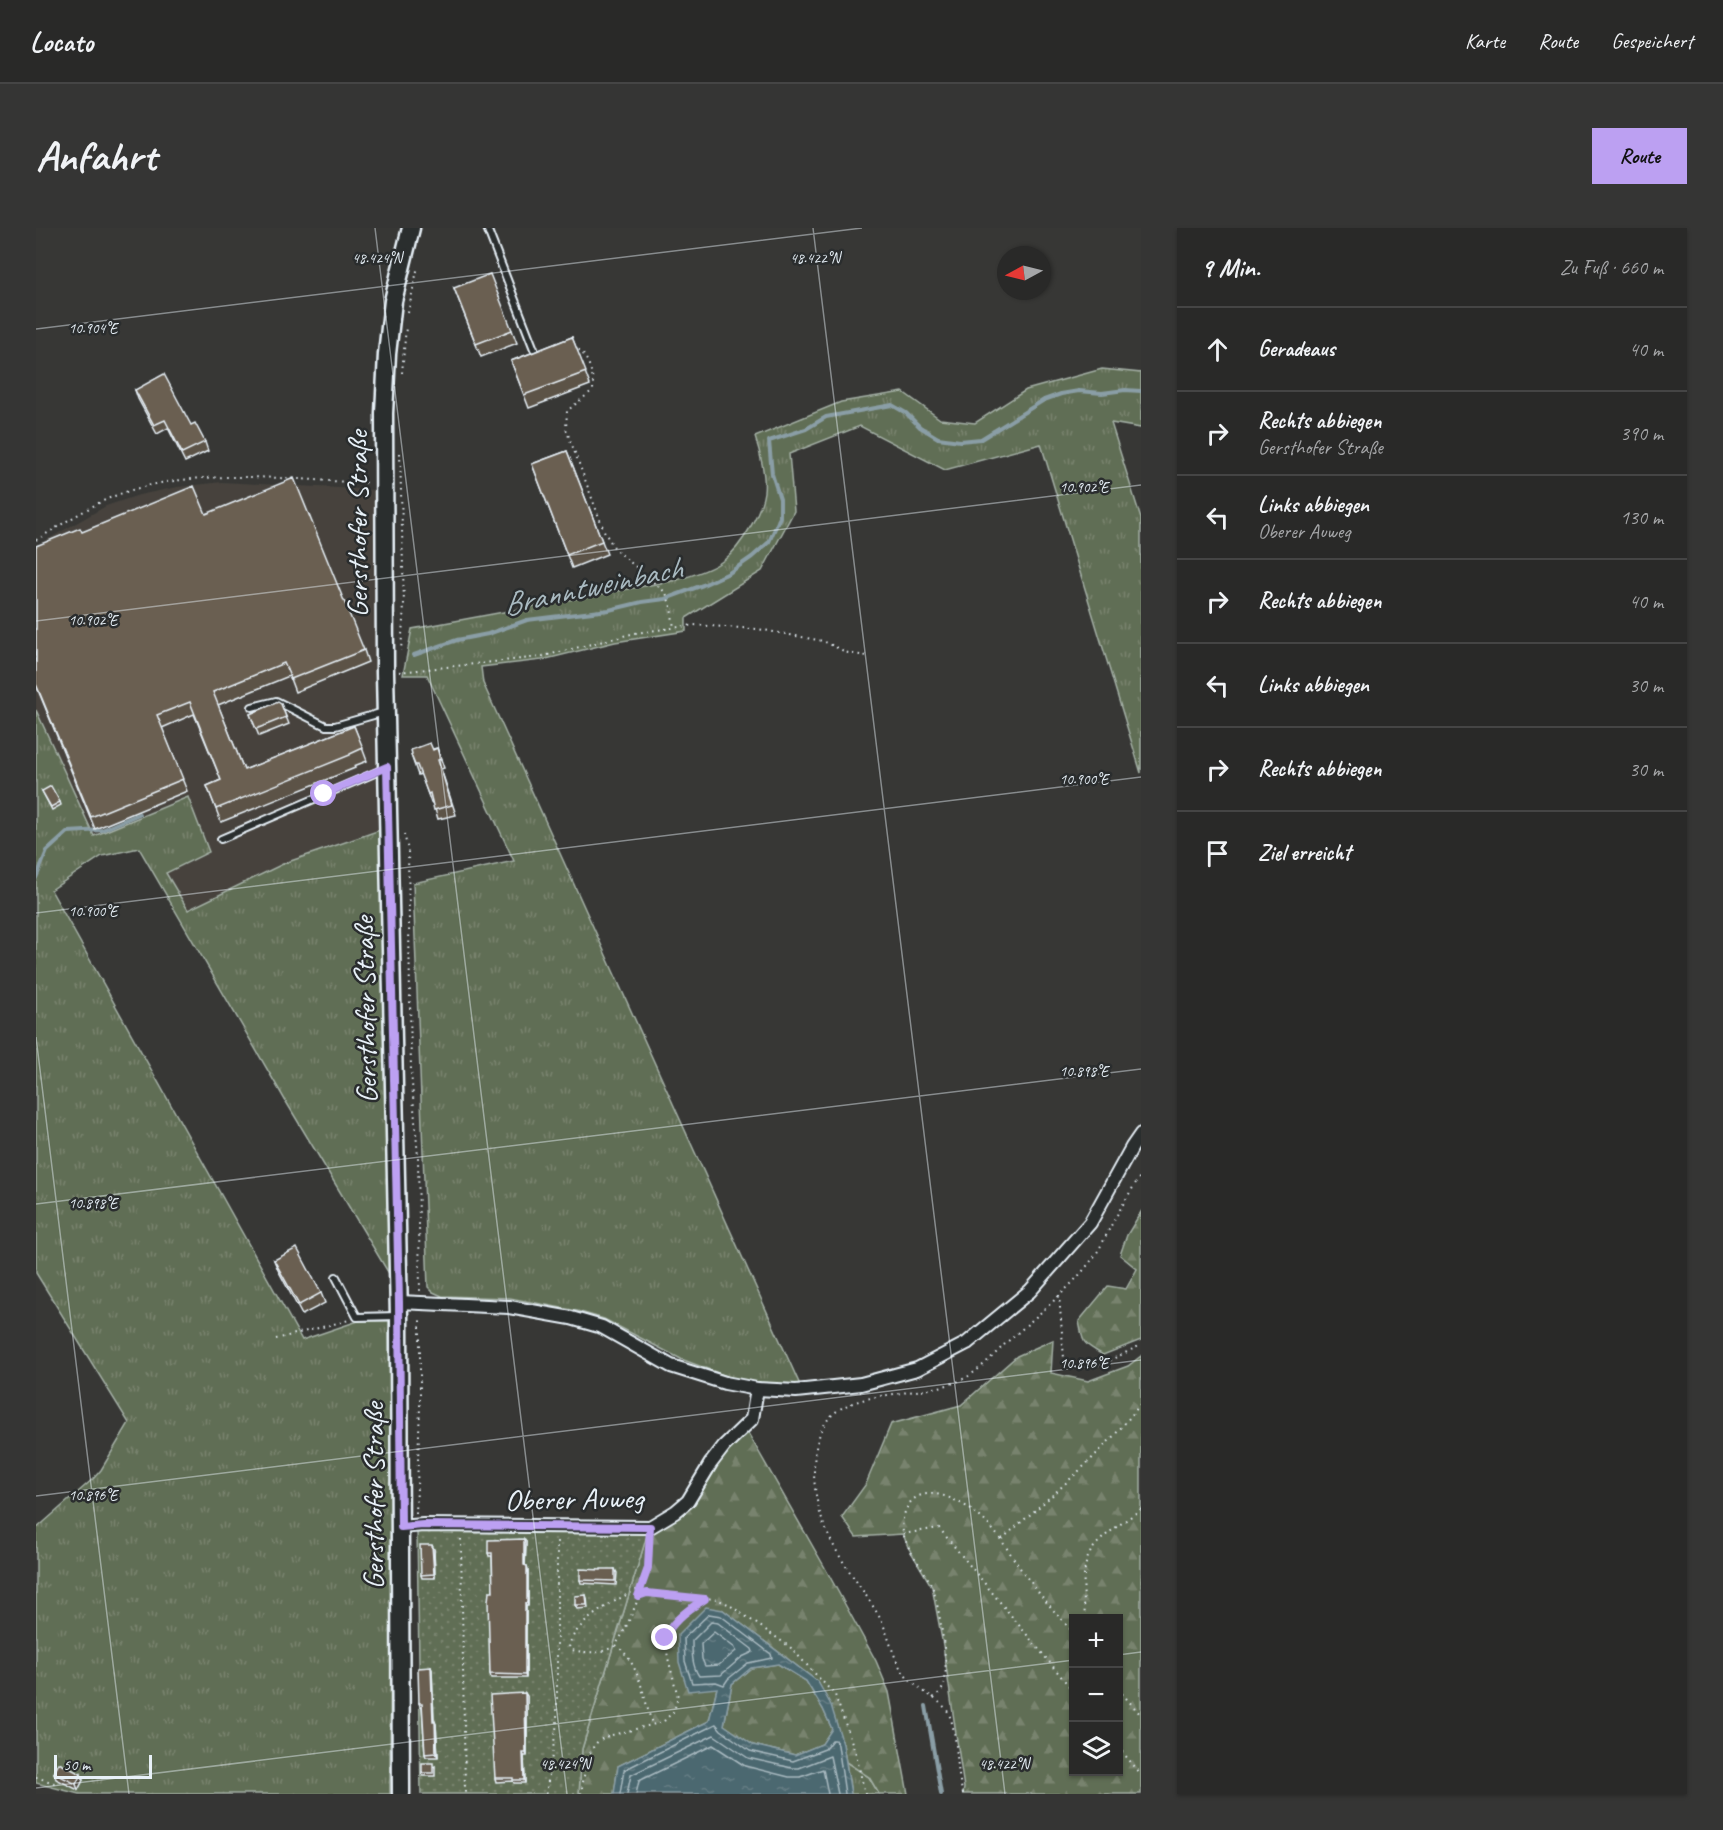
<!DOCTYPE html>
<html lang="de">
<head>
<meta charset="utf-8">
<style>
  :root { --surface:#292928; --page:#353534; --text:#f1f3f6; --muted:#a5a6a8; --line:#454545; --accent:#bca0f2 }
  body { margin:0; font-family:Caveat,sans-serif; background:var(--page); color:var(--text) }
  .controls { position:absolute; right:18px; bottom:18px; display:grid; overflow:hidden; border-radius:0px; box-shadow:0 2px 4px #0004 }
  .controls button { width:54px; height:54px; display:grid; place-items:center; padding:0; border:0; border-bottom:2px solid var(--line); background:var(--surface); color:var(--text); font:30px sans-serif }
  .compass { position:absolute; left:961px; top:18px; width:54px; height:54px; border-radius:50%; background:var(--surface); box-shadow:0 2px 4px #0004; rotate:263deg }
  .scale { position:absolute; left:18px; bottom:15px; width:98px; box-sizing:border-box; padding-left:6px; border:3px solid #e8f1f8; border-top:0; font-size:16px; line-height:21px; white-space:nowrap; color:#e8f1f8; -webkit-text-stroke:4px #2a2d2e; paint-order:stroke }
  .stop { position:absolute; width:18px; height:18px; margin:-14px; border:4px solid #bca0f2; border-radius:50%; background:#fff }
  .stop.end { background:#bca0f2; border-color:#fff; box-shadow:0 2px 6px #0008 }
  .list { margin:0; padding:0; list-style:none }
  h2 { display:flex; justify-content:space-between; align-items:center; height:78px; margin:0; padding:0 24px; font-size:26px }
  h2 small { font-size:20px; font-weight:400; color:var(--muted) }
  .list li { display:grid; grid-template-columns:39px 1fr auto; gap:18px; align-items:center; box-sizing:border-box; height:84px; padding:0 24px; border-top:2px solid var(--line) }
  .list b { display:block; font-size:22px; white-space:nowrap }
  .list p { margin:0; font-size:20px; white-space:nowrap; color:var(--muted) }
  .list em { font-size:20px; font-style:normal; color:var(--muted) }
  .icon { flex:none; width:33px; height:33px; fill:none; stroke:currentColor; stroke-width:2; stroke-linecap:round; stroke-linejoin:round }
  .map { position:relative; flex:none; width:1105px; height:1566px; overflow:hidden; border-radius:0px }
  header { display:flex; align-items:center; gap:36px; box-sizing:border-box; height:84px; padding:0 30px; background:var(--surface); border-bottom:2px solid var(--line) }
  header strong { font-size:28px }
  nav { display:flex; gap:33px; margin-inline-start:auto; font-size:21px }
  .intro { display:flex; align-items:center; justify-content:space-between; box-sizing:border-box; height:144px; padding:0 36px }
  h1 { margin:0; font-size:42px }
  .button { padding:15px 27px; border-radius:0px; background:var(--accent); color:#111; font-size:21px; font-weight:700 }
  main { display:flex; gap:36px; padding:0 36px }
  aside { flex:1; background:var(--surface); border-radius:0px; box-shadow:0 2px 4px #0004 }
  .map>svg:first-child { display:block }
</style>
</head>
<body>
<header>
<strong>Locato</strong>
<nav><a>Karte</a><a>Route</a><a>Gespeichert</a></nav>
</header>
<div class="intro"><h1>Anfahrt</h1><a class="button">Route</a></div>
<main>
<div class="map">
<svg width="1105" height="1566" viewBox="0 0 1105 1566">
  <defs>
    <pattern id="grass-tufts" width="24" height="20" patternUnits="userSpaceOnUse" patternTransform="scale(1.5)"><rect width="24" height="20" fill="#616e55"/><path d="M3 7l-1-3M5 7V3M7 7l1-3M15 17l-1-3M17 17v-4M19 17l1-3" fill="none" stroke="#78836e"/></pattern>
    <pattern id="forest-firs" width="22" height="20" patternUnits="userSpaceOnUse" patternTransform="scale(1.5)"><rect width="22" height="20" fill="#616e55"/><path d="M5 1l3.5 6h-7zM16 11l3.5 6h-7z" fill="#78836e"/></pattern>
    <pattern id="garden-dots" width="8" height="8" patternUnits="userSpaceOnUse" patternTransform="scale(1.5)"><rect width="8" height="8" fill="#616e55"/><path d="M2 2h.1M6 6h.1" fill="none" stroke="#78836e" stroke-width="1.8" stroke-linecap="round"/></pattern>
    <pattern id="water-ripples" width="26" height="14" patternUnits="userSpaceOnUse" patternTransform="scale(1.5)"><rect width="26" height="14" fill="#4b676f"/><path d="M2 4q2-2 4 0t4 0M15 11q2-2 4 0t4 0" fill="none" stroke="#657d84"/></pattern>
  </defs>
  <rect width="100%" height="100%" fill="#373735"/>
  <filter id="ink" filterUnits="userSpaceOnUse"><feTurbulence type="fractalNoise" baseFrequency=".0167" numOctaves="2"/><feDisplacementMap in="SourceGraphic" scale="12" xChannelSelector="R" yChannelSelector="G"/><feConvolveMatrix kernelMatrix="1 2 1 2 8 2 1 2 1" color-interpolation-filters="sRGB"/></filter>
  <g filter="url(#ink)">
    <polygon fill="#46433d" points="186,254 340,262 344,602 249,635 152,682 130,645 173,624 58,609 0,482 0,318 70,278 103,267 142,259"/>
    <g fill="url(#grass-tufts)" stroke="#a4b0a6" stroke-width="1.5">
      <path d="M1066,141l39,4v55l-30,-5 30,96v254l-100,-329 -96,26 -85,-44 -71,28 5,57 -32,60 -76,47v13l-71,11 -73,18 -61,7 2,16 317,702 -41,-2 -25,-4 -53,-20 -77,-40 -27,-8 -67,-13 -68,-2 -9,-4 -5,-5 -15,-404 101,-22 -87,-186h-24l9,-46 265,-49c15,-5 34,-10 47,-20 17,-13 37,-47 40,-68 2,-15 -4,-41 -9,-55l86,-35 62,-10 37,27 35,4 51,-33z"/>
      <polygon points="0,482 58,608 152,569 173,624 130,645 152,682 249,635 344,602 355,1049 249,872 103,620 66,628 15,662 266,1112 322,1093 353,1093 355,1298 354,1566 43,1566 0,1555 0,1301 58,1250 65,1242 93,1195 0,1045"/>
      <polygon points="810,1534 833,1549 843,1566 815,1566"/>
    </g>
    <g fill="url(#forest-firs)" stroke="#a4b0a6" stroke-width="1.5" fill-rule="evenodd">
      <path d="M1105,984v128l-38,15c-20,-12 -20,-10 -24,-34l29,-35 18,3 11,-20 -17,-14 7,-20z"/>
      <path d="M1017,1112l-2,33 37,8 40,-15 13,-10v438h-178l1,-6 -21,-143 -11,-58 -24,-40 -5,-13 -47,3 -14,-20 24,-33 25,-60 70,-19 56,-49zM1082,1390v154h-44v-154z"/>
      <polygon points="712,1205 788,1338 840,1433 853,1464 872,1566 843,1566 833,1549 810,1534 807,1516 782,1454 687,1382 681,1460 673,1493 582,1538 578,1566 543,1566 546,1521 613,1301 623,1299 694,1219"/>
      <polygon points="742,1436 770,1453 787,1481 796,1501 786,1516 759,1527 717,1517 688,1497 696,1456 715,1440"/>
    </g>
    <polygon fill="url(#garden-dots)" stroke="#a4b0a6" stroke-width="1.5" points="613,1301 546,1521 543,1566 385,1566 381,1302"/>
    <path fill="url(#water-ripples)" stroke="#8a9ea6" stroke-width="1.5" fill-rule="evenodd" d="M670,1379l17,3 95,72 13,23 12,39 8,50h-237l4,-28 91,-45 8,-33 -29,3 -9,-29 -1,-27zM742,1436l28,17 17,28 9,20 -10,15 -27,11 -42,-10 -29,-20 8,-41 19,-16z"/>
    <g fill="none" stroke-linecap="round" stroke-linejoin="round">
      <g stroke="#a9bac1" stroke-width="1.5">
        <polygon points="673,1386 685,1388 735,1426 736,1430 712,1435 692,1451 688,1457 680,1454 656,1455 649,1433 648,1410"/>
        <path d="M675,1394l7,1 34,26 1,3 -11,5 -21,18 -22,1c-7,-10 -7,-23 -7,-35z"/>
        <polygon points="678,1404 699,1420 700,1423 683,1437 669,1438 666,1431 665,1416"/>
        <polyline points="584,1566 588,1542 680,1496 685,1502 714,1523 757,1533 789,1521 796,1512 799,1512 802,1517 809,1566"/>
        <polyline points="591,1566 595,1547 678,1507 712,1530 756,1540 763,1540 794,1528 802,1566"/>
        <polyline points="600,1566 603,1553 677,1517 709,1538 753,1549 764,1549 787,1541 792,1566"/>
      </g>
      <g stroke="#8a9ea6" stroke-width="4">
        <polyline points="378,427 421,412 452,406 491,392 573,382 606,374 629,371 667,357 693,345 716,329 733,314 744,289 744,271 736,246 733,213 770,201 790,189 856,177 870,185 884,199 902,210 924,213 945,211 1008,172 1025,166 1043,163 1066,165 1089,162 1105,163"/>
        <polyline points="0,650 11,623 32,604 66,602 103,586"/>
        <polyline points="890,1478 905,1566"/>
      </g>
      <g stroke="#e8f1f8" stroke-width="10">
        <g id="service">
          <polyline points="451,0 498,121"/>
          <polyline points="216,479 240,473 290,498 299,498 348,484"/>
          <polyline points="185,611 348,541"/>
          <polyline points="300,1049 321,1089 362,1088"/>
        </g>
      </g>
      <g stroke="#e8f1f8" stroke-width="16">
        <g id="minor">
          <polyline points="363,1074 473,1079 535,1090 566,1099 635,1138 689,1155 721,1161 760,1163 825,1156 881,1141 931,1115 994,1063 1054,995 1096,919 1105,906"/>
          <polyline points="365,1299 387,1297 614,1299 639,1284 652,1273 675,1235 688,1218 716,1191 721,1161"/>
        </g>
      </g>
      <g stroke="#e8f1f8" stroke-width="21">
        <polyline id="secondary" points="365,1566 363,1088 349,444 348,185 351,126 357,73 375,0"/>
      </g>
      <g stroke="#e8f1f8" stroke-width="2" stroke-dasharray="1.5 4.5" stroke-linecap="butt">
        <polyline points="372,85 382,38"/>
        <path d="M538,118c14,8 20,29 19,44l-26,21 -1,18 39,104 10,16 51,44 5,14 3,21"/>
        <polyline points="366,145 370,99"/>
        <polyline points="364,225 368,377 365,423"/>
        <path d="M0,312c22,-13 44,-28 67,-39 78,-37 184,-21 267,-18"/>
        <polyline points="363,444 504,429 599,405 658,397 722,401 787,413 812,425 831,428"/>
        <polyline points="368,606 372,622 375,843 382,929 384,1064"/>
        <path d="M1023,1067l5,63c2,3 3,6 6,8 15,10 56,-14 71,-21"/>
        <polyline points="240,1111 313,1092"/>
        <polyline points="380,1286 384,1179 384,1088"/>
        <polyline points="867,1306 903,1300 1038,1464"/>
        <polyline points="425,1311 429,1566"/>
        <path d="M966,1311c49,-43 100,-84 139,-136"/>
        <path d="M606,1359c-22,11 -67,33 -73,59l3,4c14,3 28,4 41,-3 10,-6 34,-68 35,-80 1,-10 0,-19 1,-28"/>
        <polyline points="603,1367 611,1365 669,1371"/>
        <path d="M1049,1390c-1,-18 -4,-43 3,-61 7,-18 38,-36 53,-48"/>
        <path d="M580,1417c23,17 28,53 36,79"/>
        <polyline points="1082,1461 1105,1487"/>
        <path d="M897,1470c7,-5 11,-9 12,-18 3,-17 -6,-74 -12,-91 -9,-26 -44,-51 -25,-83 5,-10 16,-13 27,-12 10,1 20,6 29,11 36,23 43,48 68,79 13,17 27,33 42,49"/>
        <polyline points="1082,1519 1105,1546"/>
        <polyline points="0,1549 21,1556"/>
        <polyline points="510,1566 521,1495 521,1310"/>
        <polyline points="545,1566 550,1536 555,1522 562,1513 572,1508 627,1494 638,1483 642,1469 632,1430 629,1410 632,1403 657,1379 669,1371 678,1370 692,1376 754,1419 799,1467 820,1526 829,1566"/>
        <path d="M927,1566c-8,-26 -4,-55 -14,-80 -6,-15 -35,-24 -46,-42 -11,-16 -14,-37 -23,-54 -18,-32 -43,-59 -56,-93 -12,-30 -17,-84 7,-109 27,-27 93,-19 130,-36 16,-7 32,-24 45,-37 29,-26 61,-51 85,-82 9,-11 15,-26 22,-39 9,-16 18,-32 28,-47"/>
      </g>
      <use href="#service" stroke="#2a2d2e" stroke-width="6"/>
      <use href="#minor" stroke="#2a2d2e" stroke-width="12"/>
      <use href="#secondary" stroke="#2a2d2e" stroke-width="16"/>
    </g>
    <g fill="#5b5246" stroke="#e8f1f8" stroke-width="1.5">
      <polygon points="418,60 476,102 481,115 445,129"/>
      <polygon points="536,109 554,157 493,180 475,133"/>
      <polygon points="99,162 155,197 169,214 172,223 149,234 132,200 121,206 102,171"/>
      <polygon points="531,223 571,326 536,340 496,236"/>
      <polygon points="170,286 328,422 332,434 259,464 253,448 182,477 208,542 318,498 331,533 318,538 319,540 185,594 171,558 185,552 158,486 126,500 151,563 59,601 0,457 0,318 46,304"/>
      <polygon points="245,476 253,496 223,508 214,486"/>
      <polygon points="401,520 408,540 405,541 420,587 402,591 397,574 395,575 385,546 382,547 375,527"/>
      <polygon points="6,563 24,574 25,577 16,582"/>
      <polygon points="238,1032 285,1065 289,1075 266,1087 242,1042"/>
      <polygon points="490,1314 489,1338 491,1338 492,1342 492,1378 490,1378 490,1450 455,1450 454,1446 457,1364 456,1328 453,1328 452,1325"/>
      <polygon points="398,1321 399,1350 386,1350 385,1347"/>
      <polygon points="579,1341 581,1345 580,1357 545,1355 544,1352"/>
      <polygon points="550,1367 551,1370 552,1380 541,1381 539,1377"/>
      <polygon points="395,1439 396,1442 398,1493 400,1496 402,1529 390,1529 389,1526 386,1478 384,1478 383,1475"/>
      <polygon points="491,1468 491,1528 488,1528 489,1555 478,1555 477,1553 460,1554 459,1550"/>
      <polygon points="399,1538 399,1548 387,1548 386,1545"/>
      <polygon points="18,1545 47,1552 42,1562 20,1551"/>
    </g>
    <g fill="#4a4239" stroke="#e8f1f8" stroke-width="1.5">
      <polygon points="488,1311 490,1314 489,1341 488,1337"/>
      <polygon points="396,1317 398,1321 399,1350 398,1346"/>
      <polygon points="491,1338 492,1342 492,1378 491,1375"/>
      <polygon points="489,1375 490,1378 490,1450 489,1447"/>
      <polygon points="395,1439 396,1442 398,1496 397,1493"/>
      <polygon points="489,1465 491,1468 491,1528 490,1525"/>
      <polygon points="399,1493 400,1496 402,1529 400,1525"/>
      <polygon points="487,1525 488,1528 489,1555 488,1552"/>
      <polygon points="45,1546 47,1552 42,1562 40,1556"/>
    </g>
    <g fill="#6a5f51" stroke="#e8f1f8" stroke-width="1.5">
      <polygon points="454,46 476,102 440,116 418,60"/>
      <polygon points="536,109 550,144 488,167 475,133"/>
      <polygon points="128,146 155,197 159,195 169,214 146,225 129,192 118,197 99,162"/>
      <polygon points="531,223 566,313 531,327 496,236"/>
      <polygon points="258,250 328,422 255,451 248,435 177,464 208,542 318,498 327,520 314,526 314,527 180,581 171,558 185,552 154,474 121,487 147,551 55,589 0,456 0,318 44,300 46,304 158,258 170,286"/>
      <polygon points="242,474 245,476 250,489 220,501 214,486"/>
      <polygon points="394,515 397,522 401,520 405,531 402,532 416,577 398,582 394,565 392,566 381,537 379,537 375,527 376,526 375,522"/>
      <polygon points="15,558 24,574 15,579 6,563"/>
      <polygon points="261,1020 285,1065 263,1077 238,1032"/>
      <polygon points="488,1311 488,1337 491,1338 491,1375 489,1375 489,1447 454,1446 452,1373 453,1364 457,1364 456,1325 452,1325 452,1312"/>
      <polygon points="384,1317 396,1317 398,1346 385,1347"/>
      <polygon points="544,1341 565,1342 565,1341 579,1341 579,1353 544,1352"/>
      <polygon points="550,1367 551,1377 539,1377 539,1368"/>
      <polygon points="395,1439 397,1493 399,1493 400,1525 389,1526 386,1475 383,1475 382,1440"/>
      <polygon points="489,1465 490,1525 487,1525 488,1552 477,1552 477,1550 459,1550 454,1467"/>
      <polygon points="23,1535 45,1546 40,1556 18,1545"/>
      <rect x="386" y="1535" width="11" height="10"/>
    </g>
  </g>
  <g fill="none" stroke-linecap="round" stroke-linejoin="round" filter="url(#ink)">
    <path stroke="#bca0f2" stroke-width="8" d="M288,566l63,-27 12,535 2,225 22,-2 227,2 -2,41 -10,28 9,-3 58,6c-15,9 -34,23 -40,39"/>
  </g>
  <path fill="none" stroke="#e8f1f8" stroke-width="1.5" stroke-opacity="0.45" d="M339,0l192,1566M777,0l192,1566M0,101l826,-101M0,393l1105,-136M0,685l1105,-136M0,809l93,757M0,976l1105,-135M0,1268l1105,-136M1082,1427l23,-3M0,1560l1038,-128"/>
  <g text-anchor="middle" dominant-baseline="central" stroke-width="5" stroke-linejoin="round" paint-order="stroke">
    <g font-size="30" fill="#e8f1f8" stroke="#2a2d2e">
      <text transform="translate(321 296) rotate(-90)">Gersthofer Straße</text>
      <text transform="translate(329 782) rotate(-91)">Gersthofer Straße</text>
      <text transform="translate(337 1268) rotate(-90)">Gersthofer Straße</text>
      <text transform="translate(538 1271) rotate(-1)">Oberer Auweg</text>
    </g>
    <g font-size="32" font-style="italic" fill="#a9bac1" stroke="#2a2d2e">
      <text transform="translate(556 358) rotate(-12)">Branntweinbach</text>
    </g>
  </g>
  <g font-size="15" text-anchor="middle" fill="#e8f1f8" stroke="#2a2d2e" stroke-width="5" stroke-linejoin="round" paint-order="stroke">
    <text x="341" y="35">48.424°N</text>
    <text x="779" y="35">48.422°N</text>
    <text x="57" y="105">10.904°E</text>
    <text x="1048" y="264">10.902°E</text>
    <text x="57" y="397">10.902°E</text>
    <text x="1048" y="556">10.900°E</text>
    <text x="57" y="688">10.900°E</text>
    <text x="1048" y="848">10.898°E</text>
    <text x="57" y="980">10.898°E</text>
    <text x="1048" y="1140">10.896°E</text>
    <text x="57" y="1272">10.896°E</text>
    <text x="529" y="1541">48.424°N</text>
    <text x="968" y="1541">48.422°N</text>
  </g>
</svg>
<div class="controls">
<button>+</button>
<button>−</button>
<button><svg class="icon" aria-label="layers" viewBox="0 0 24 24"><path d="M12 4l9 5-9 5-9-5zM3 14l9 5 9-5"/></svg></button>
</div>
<svg class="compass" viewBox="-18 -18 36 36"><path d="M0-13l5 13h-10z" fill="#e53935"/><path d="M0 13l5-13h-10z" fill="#a5a6a8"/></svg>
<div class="scale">50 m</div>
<div class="stop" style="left:288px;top:566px"></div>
<div class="stop end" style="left:629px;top:1410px"></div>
</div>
<aside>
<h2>9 Min.<small>Zu Fuß · 660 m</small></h2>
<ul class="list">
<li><svg class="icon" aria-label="ahead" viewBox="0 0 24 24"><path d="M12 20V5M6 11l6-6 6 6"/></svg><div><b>Geradeaus</b></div><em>40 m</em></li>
<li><svg class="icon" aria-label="right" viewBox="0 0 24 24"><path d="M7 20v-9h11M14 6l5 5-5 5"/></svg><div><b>Rechts abbiegen</b><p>Gersthofer Straße</p></div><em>390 m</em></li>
<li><svg class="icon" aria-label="left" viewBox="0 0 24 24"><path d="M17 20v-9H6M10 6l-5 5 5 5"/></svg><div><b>Links abbiegen</b><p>Oberer Auweg</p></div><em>130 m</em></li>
<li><svg class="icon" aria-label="right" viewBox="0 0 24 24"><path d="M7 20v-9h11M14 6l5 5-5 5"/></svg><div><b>Rechts abbiegen</b></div><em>40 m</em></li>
<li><svg class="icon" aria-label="left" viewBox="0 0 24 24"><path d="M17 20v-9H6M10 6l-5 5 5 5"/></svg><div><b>Links abbiegen</b></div><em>30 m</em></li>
<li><svg class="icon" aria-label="right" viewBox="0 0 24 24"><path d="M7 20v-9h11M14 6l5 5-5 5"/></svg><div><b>Rechts abbiegen</b></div><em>30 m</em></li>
<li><svg class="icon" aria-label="arrive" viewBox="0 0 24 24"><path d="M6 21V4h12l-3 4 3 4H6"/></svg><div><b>Ziel erreicht</b></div></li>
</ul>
</aside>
</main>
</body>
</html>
